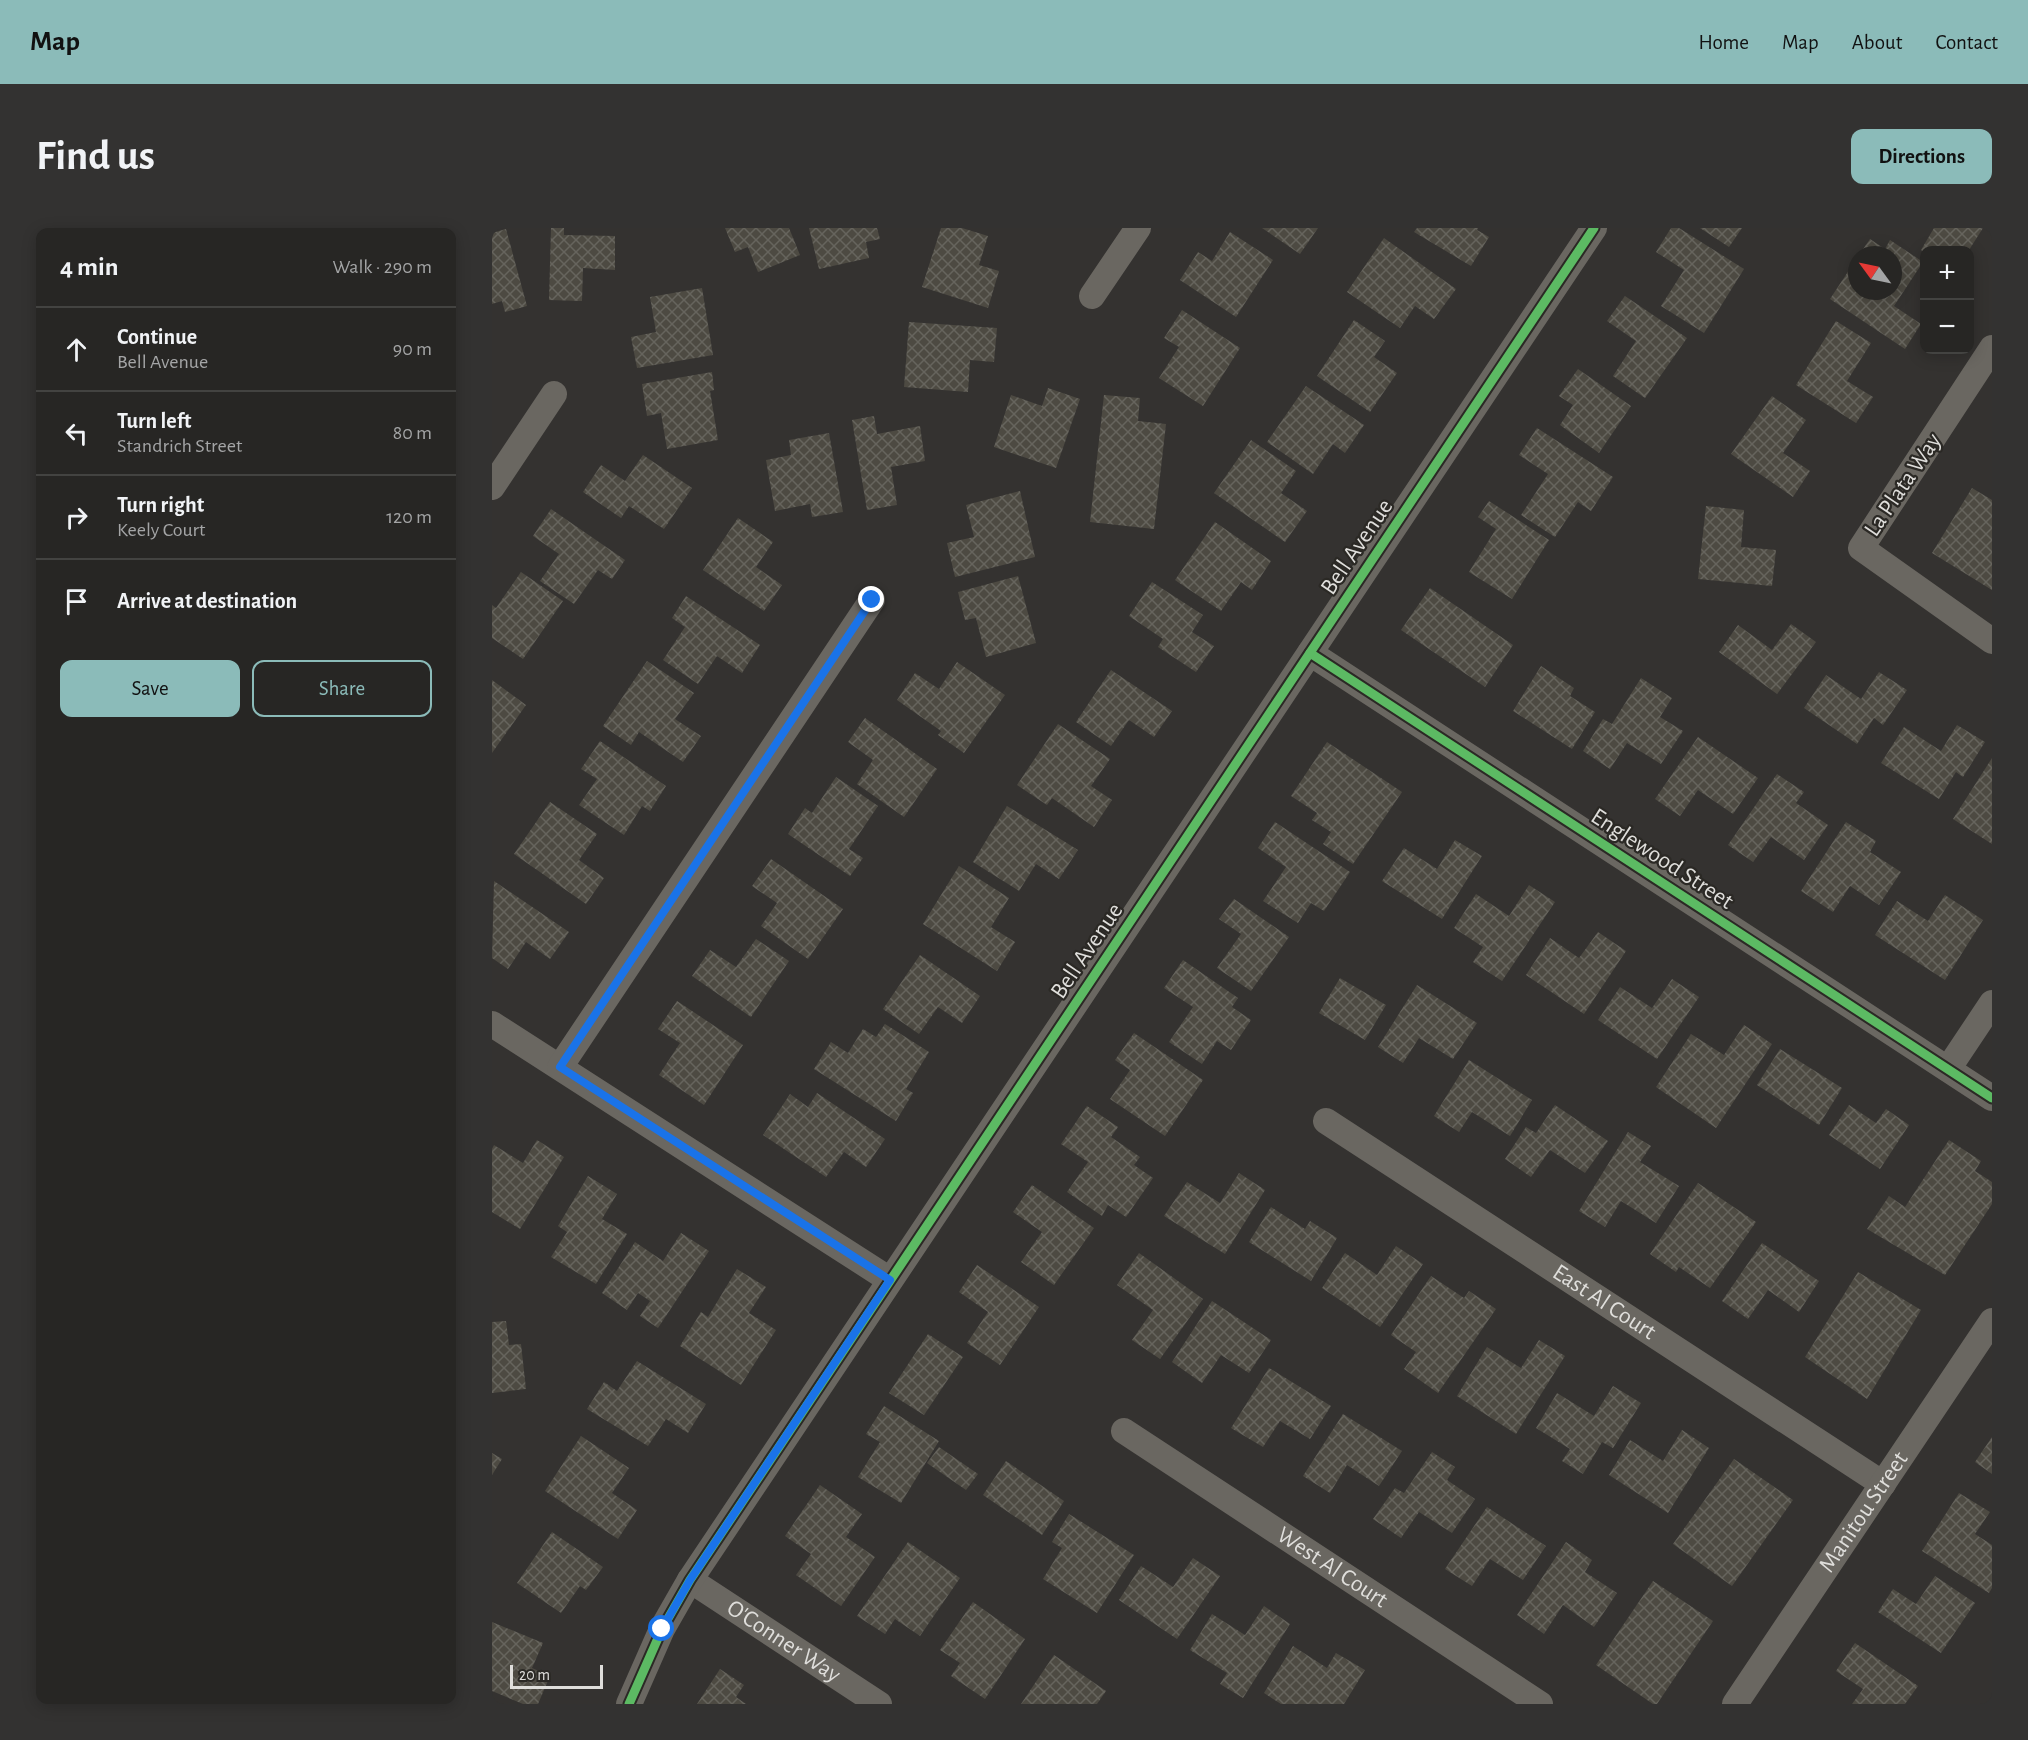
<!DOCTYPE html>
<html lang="en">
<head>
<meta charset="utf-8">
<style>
  :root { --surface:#272624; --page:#333231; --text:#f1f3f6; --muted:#a4a5a6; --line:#434341; --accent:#8bbbb9 }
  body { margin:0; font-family:"Alegreya Sans",sans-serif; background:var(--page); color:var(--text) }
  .controls { position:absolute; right:18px; top:18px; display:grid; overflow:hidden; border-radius:12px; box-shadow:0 3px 15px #0003 }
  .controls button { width:54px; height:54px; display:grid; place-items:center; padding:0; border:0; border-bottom:2px solid var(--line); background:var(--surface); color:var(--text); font:30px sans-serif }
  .compass { position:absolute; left:1356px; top:18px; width:54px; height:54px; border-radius:50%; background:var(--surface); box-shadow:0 3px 15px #0003; rotate:303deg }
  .scale { position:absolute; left:18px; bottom:15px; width:93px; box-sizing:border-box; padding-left:6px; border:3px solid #dfdedb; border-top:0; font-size:16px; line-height:21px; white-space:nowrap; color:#dfdedb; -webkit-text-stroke:4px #2b2925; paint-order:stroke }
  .stop { position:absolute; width:18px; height:18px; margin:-14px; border:4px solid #1a73e8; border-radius:50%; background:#fff }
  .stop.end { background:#1a73e8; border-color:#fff; box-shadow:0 2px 6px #0008 }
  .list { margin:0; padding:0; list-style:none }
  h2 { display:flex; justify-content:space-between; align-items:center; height:78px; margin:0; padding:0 24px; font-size:26px }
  h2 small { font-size:20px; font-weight:400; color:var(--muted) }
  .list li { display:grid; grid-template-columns:39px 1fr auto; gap:18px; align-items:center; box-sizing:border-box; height:84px; padding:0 24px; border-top:2px solid var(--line) }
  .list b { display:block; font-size:22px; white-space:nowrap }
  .list p { margin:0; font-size:20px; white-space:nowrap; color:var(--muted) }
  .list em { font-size:20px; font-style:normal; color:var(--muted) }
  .actions { display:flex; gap:12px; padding:18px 24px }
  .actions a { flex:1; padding:14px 0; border:2px solid var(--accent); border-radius:12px; text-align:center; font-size:21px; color:var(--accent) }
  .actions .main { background:var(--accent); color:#111 }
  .icon { flex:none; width:33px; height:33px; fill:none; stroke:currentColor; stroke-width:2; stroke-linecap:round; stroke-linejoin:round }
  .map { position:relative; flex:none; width:1500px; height:1476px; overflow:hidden; border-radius:12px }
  header { display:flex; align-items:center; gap:36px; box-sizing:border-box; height:84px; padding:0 30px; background:var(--accent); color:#111 }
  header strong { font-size:28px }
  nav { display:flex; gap:33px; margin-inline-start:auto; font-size:21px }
  .intro { display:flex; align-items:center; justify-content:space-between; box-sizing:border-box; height:144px; padding:0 36px }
  h1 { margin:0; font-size:42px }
  .button { padding:15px 27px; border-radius:12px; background:var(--accent); color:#111; font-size:21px; font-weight:700 }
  main { display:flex; gap:36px; padding:0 36px }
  aside { flex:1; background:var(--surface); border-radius:12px; box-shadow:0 3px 15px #0003 }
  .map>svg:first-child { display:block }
</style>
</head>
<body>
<header>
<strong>Map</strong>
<nav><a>Home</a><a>Map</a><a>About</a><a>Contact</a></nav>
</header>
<div class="intro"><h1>Find us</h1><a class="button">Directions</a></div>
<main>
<aside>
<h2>4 min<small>Walk · 290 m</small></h2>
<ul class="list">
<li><svg class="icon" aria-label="ahead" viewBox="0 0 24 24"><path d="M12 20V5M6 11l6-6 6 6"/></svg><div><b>Continue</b><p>Bell Avenue</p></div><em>90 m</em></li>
<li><svg class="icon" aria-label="left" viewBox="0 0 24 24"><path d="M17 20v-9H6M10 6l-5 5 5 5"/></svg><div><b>Turn left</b><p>Standrich Street</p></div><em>80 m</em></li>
<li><svg class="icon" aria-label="right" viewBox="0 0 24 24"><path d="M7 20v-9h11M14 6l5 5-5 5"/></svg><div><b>Turn right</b><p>Keely Court</p></div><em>120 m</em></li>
<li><svg class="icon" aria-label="arrive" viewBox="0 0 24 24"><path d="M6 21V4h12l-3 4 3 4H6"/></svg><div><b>Arrive at destination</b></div></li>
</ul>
<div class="actions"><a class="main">Save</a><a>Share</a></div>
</aside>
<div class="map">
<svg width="1500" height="1476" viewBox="0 0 1500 1476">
  <defs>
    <pattern id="building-cross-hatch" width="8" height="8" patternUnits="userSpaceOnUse" patternTransform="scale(1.5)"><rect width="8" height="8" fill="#4d4a42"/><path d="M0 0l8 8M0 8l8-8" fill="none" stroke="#66645d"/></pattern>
  </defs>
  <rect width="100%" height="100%" fill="#343230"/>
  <g fill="url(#building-cross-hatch)">
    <polygon points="59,0 72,0 72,7 123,8 123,42 91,40 90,73 57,72"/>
    <polygon points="233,0 297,0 308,27 266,44 256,19 243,24"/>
    <polygon points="317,0 385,0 388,11 374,14 377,30 327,41"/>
    <polygon points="449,0 470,0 496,8 487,37 507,43 496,80 430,59"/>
    <polygon points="770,0 826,0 808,26"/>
    <polygon points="925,0 986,0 985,2 997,9 979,38 922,4"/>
    <polygon points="1179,0 1187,0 1252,41 1212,105 1169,78 1192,42 1164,24"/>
    <polygon points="1208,0 1250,0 1237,19"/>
    <polygon points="1442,0 1491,0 1477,22 1432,24 1429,22"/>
    <polygon points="14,1 35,78 13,84 10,73 0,76 0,5"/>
    <polygon points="738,4 781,32 744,89 688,52 706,24 720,33"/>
    <polygon points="892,10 964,61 942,91 923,78 908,100 855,64"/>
    <polygon points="1378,11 1393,21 1398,12 1431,34 1402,78 1429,96 1413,121 1338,71 1365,30 1365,63 1401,63 1401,27 1367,27"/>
    <polygon points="210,60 221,127 145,140 139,109 164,104 158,69"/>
    <polygon points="1133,68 1195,110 1153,170 1121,148 1144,113 1115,93"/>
    <polygon points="690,82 748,120 711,178 667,150 687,119 672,110"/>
    <polygon points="862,92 893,113 882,129 905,145 878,184 825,148"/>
    <polygon points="1344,93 1379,115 1355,153 1381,169 1364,195 1304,157"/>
    <polygon points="417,94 505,100 502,134 478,132 476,164 412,159"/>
    <polygon points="1086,141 1139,178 1107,225 1068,197 1081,177 1067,168"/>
    <polygon points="220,144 222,162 218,163 226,212 175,221 169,185 155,188 150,156"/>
    <polygon points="814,158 872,197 853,225 841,216 821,246 775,214"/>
    <polygon points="556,160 588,171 564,240 502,219 519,167 550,178"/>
    <polygon points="612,167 648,170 646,193 674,196 662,301 598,294"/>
    <polygon points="1280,168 1314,192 1291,225 1318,243 1301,269 1239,226"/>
    <polygon points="382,188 385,206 428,198 433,233 399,239 405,277 375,282 360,192"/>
    <polygon points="1045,200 1121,249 1099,283 1086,274 1063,309 1029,287 1056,246 1027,227"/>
    <polygon points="337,205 351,284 320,289 318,276 283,283 274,232 299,227 297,212"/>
    <polygon points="759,212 804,243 789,265 815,283 793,314 722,265"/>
    <polygon points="151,227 200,260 172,301 137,278 129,290 91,264 109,237 133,253"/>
    <polygon points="1480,260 1500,272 1500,362 1440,325"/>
    <polygon points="528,263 543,329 463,349 455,315 482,309 474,277"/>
    <polygon points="997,273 1057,312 1020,371 977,344 1004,301 986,289"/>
    <polygon points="1214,278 1252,282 1249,319 1284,322 1280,358 1206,351"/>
    <polygon points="59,281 133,332 120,351 106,342 82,376 48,353 67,326 41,308"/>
    <polygon points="246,290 281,314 264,339 290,357 272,383 211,342"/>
    <polygon points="723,294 779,333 760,362 749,354 729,383 683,352"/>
    <polygon points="29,344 71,373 31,431 0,410 0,377 4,380"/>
    <polygon points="526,348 544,415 494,429 484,390 473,392 466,364"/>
    <polygon points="660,354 711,387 700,404 722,418 704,444 666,419 671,411 637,388"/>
    <polygon points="938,360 1021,417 993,459 909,402"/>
    <polygon points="194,368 268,417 250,445 225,428 206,456 171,432 193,399 180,390"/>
    <polygon points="1299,396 1324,414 1285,466 1227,424 1246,397 1280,422"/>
    <polygon points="155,433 202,465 183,491 209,508 191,534 147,504 139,517 111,498"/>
    <polygon points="465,434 513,467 472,525 446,507 449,503 405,472 423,445 447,461"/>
    <polygon points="1049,438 1082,460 1078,468 1103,484 1080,521 1021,483"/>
    <polygon points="619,442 680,483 662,509 637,492 619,518 584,494"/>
    <polygon points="1387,444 1415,462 1391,497 1382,490 1365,516 1312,480 1334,447 1369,471"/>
    <polygon points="1149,450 1180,470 1168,489 1191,503 1169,536 1135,515 1118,541 1091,523 1111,491 1120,496"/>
    <polygon points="0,452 34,477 0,525"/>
    <polygon points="373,490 445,541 412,589 365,556 381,532 356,514"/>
    <polygon points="566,496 618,531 599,558 620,572 602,599 560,570 555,577 525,557"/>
    <polygon points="1465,497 1493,514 1471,549 1464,544 1447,571 1389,535 1412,499 1449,523"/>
    <polygon points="1206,509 1266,550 1241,586 1206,562 1188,588 1163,571"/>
    <polygon points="108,513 174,558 158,583 150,578 132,607 87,577 105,551 89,541"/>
    <polygon points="835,514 910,564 861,636 831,616 839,604 820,592 825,585 799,568"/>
    <polygon points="1500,530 1500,616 1461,591"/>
    <polygon points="1285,546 1312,564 1304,575 1336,597 1312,632 1279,609 1261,634 1236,617"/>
    <polygon points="344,549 386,578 357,621 371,630 358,648 296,606 313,580 320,585"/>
    <polygon points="58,574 105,606 87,632 112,650 94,676 22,626"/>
    <polygon points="515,578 586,622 567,651 544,636 527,663 481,634"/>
    <polygon points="783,594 858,644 832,683 819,675 806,695 771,673 794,639 766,620"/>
    <polygon points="1354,594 1384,613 1378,624 1409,644 1387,677 1358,658 1341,684 1309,663"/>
    <polygon points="963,612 990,628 950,691 890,653 912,620 945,641"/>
    <polygon points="279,631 351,681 316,731 269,698 285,675 260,658"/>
    <polygon points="467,638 517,670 499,699 523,714 505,743 431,696"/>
    <polygon points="2,653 77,704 58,731 34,714 16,741 0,730"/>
    <polygon points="1037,657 1063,674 1010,753 981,734 991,719 962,700 984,666 1017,688"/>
    <polygon points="1453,667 1491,692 1453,752 1383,707 1405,673 1436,693"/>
    <polygon points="742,671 797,709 759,763 725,740 749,706 727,691"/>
    <polygon points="1106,704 1134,723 1092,786 1034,747 1058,710 1087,730"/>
    <polygon points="264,711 297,733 259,789 200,748 218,722 244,739"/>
    <polygon points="428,727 488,768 470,795 446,779 427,806 391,781"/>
    <polygon points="691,732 746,770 740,779 759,792 739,822 725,813 710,836 677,814 701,779 672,760"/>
    <polygon points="848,750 894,777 873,812 827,785"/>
    <polygon points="1180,751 1207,769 1165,831 1106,792 1128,759 1160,780"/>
    <polygon points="925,757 985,795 961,831 927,810 911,835 886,819"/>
    <polygon points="185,773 251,817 212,877 167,847 188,815 166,801"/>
    <polygon points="393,796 437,824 414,861 421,865 404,893 322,841 339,814 356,825 371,801 384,809"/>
    <polygon points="1252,797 1280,816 1224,900 1164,859 1199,806 1232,827"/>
    <polygon points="642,805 711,852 673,908 618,871 638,842 623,832"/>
    <polygon points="1288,821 1350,860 1327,897 1265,857"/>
    <polygon points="977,832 1040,872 1018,908 980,884 967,904 942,888"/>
    <polygon points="325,865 393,911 374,939 352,924 334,949 271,907 298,866 316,879"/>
    <polygon points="1063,877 1116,913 1093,945 1058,922 1039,949 1013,931 1034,899 1044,905"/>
    <polygon points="1357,877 1384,895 1394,881 1417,897 1388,941 1337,907"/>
    <polygon points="595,878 626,899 619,909 648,929 642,937 661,950 634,989 616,977 610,988 575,964 596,934 569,916"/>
    <polygon points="1136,904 1159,918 1148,934 1187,958 1164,995 1129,973 1113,999 1087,983"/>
    <polygon points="45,912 72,929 28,1001 0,984 0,921 2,917 31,935"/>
    <polygon points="1457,912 1489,933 1483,943 1500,954 1500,976 1453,1047 1375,1001 1397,968 1413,979"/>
    <polygon points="747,945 773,962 733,1026 672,988 695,954 728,975"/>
    <polygon points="96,948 125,966 110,991 135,1006 104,1056 59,1029 75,1004 66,998"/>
    <polygon points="1206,955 1264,994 1218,1060 1187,1039 1184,1044 1158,1026"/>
    <polygon points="540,957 602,1000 562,1057 529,1034 550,1004 521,984"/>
    <polygon points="779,979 813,1001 818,993 845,1010 819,1053 757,1014"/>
    <polygon points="189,1005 217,1023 166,1100 148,1088 158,1073 146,1065 135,1082 110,1065 143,1014 171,1033"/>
    <polygon points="1270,1015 1327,1053 1307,1084 1276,1062 1256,1091 1230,1073"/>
    <polygon points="904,1018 931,1036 888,1099 830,1060 853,1025 885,1047"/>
    <polygon points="647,1025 711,1071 668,1131 640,1112 661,1082 625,1057"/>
    <polygon points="485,1037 547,1079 508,1137 475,1115 496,1084 467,1064"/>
    <polygon points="245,1041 274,1059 257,1085 284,1102 249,1157 188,1118 209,1084 216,1089"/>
    <polygon points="1366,1044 1429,1082 1375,1171 1313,1129"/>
    <polygon points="939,1048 972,1070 977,1063 1004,1081 946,1165 912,1141 924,1124 899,1107"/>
    <polygon points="720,1073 779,1112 757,1145 729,1127 710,1155 680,1134"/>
    <polygon points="14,1093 17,1117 29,1116 34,1161 0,1165 0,1094"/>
    <polygon points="436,1106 471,1129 432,1187 397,1165"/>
    <polygon points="1047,1112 1073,1128 1024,1206 965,1168 995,1119 1029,1140"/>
    <polygon points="145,1133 214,1176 196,1205 174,1191 156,1218 95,1181 112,1154 125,1163"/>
    <polygon points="777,1140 839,1178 818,1211 788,1193 771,1219 739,1200"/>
    <polygon points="1121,1158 1149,1175 1121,1220 1110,1214 1091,1246 1070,1233 1078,1221 1044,1200 1065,1165 1102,1188"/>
    <polygon points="392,1178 447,1213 409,1275 366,1249 388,1214 374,1206"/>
    <polygon points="851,1186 910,1223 887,1258 855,1237 838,1265 811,1248"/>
    <polygon points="1190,1202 1217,1220 1176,1285 1117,1247 1138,1212 1171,1233"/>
    <polygon points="89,1208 137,1240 120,1265 145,1282 126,1311 53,1263"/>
    <polygon points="1500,1209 1500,1246 1483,1234"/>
    <polygon points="447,1219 486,1246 474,1262 435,1235"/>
    <polygon points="940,1224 963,1239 955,1252 983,1271 960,1305 927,1284 909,1310 881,1291 903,1260 912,1265"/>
    <polygon points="0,1225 10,1231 0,1247"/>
    <polygon points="1242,1231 1301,1272 1240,1358 1181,1316"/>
    <polygon points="514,1233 572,1273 550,1307 491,1267"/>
    <polygon points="328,1257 370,1286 354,1309 383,1329 349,1378 304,1347 319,1326 293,1308"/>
    <polygon points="1467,1265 1498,1284 1483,1306 1500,1317 1500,1360 1497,1365 1430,1323"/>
    <polygon points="995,1279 1054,1318 1031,1352 998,1331 980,1358 953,1341"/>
    <polygon points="577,1286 642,1327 605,1385 551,1351 570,1320 560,1314"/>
    <polygon points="60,1304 111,1339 94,1362 88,1358 69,1385 25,1355"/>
    <polygon points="416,1314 468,1350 428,1408 403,1391 393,1406 365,1388"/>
    <polygon points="1074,1314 1100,1332 1093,1344 1125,1365 1102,1399 1071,1377 1052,1406 1025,1387"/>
    <polygon points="701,1330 728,1348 685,1411 627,1372 649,1338 681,1359"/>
    <polygon points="1443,1348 1483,1375 1449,1425 1386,1384 1401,1361 1424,1376"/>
    <polygon points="1161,1353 1221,1393 1165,1476 1161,1476 1104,1437"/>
    <polygon points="481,1374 533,1411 493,1471 459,1448 468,1435 448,1422"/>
    <polygon points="772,1378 798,1396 751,1470 728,1456 735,1445 698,1422 720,1386 753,1407"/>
    <polygon points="0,1394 51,1415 40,1440 58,1448 46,1476 31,1476 0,1463"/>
    <polygon points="1363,1415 1426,1458 1413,1476 1360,1476 1371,1461 1344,1443"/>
    <polygon points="801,1418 835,1440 844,1425 873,1442 852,1476 789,1476 772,1465"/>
    <polygon points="562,1427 614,1463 605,1476 529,1476"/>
    <polygon points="228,1441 252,1457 244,1469 254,1476 205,1476"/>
  </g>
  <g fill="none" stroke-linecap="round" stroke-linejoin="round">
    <g stroke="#6a6761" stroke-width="26">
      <polyline points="600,68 646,0"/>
      <polyline points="1500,120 1369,320 1500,413"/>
      <polyline points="0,259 62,166"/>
      <polyline points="818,425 1500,870"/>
      <polyline points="0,796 398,1052"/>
      <polyline points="68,839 380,372"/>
      <polyline points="1456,841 1500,775"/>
      <path id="s1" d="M834,893l557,363"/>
      <path id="s2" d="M632,1203l416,273"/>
      <path id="s3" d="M198,1352l189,124"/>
      <polyline points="137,1476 170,1401 198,1352 1102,0"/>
      <path id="s4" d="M1243,1476l257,-383"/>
    </g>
    <g stroke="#2b2925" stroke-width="13">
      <g id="cycleway">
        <polyline points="818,425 1500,870"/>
        <polyline points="137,1476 170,1401 198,1352 1102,0"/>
      </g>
    </g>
    <use href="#cycleway" stroke="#5cba63" stroke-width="9"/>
  </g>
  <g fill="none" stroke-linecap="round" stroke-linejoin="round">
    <polyline stroke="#1a73e8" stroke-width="8" points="170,1401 198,1352 398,1052 68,839 380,372"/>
  </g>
  <g text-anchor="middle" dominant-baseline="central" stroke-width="4.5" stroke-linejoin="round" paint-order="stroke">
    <g font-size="24" fill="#dfdedb" stroke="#2b2925">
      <text transform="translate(1411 257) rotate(-56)">La Plata Way</text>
      <text transform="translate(865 319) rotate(-56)">Bell Avenue</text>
      <text transform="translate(1170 631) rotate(33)">Englewood Street</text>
      <text transform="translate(595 723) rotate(-56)">Bell Avenue</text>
      <text stroke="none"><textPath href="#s1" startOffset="332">East Al Court</textPath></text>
      <text stroke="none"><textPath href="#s4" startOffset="231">Manitou Street</textPath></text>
      <text stroke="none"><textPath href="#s2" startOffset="249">West Al Court</textPath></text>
      <text stroke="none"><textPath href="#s3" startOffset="112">O'Conner Way</textPath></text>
    </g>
  </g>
</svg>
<div class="controls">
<button>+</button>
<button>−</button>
</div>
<svg class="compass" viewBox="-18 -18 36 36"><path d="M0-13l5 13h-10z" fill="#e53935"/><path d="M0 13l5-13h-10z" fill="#a4a5a6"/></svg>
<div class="scale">20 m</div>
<div class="stop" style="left:170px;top:1401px"></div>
<div class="stop end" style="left:380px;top:372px"></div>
</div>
</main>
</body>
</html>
